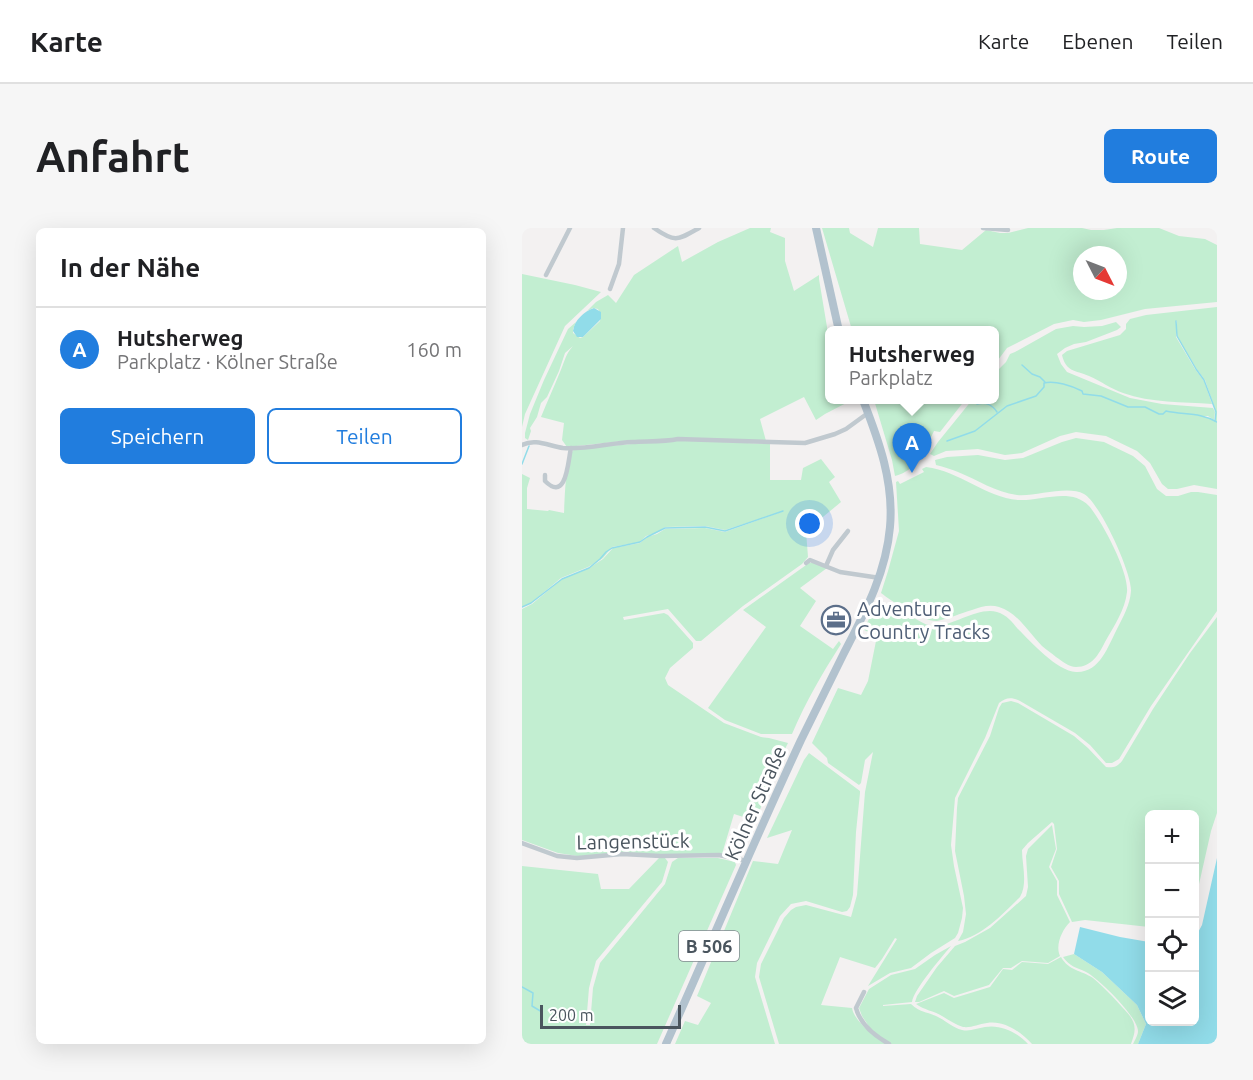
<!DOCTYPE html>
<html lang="de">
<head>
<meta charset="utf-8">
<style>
  :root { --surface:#fff; --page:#f6f6f6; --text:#202124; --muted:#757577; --line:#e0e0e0; --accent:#217dde }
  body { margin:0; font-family:Ubuntu,sans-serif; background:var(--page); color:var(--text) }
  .controls { position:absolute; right:18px; bottom:18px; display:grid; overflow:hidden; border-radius:9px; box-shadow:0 6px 24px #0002 }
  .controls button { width:54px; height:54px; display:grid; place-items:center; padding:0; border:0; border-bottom:2px solid var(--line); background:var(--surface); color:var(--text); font:30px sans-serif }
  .compass { position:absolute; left:551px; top:18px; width:54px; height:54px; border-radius:50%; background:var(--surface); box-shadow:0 6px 24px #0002; rotate:132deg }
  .scale { position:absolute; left:18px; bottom:15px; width:141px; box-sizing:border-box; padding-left:6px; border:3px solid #4a555e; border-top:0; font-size:16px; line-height:21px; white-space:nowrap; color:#4a555e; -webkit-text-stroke:4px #fff; paint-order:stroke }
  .you { position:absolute; left:288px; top:296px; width:21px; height:21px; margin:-15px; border:4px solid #fff; border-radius:50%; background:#1a73e8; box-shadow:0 0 0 9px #1a73e833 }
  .badge { display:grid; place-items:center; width:39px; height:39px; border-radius:50%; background:var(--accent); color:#fff; font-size:20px; font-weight:700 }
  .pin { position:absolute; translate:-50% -50px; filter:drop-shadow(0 2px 3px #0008) }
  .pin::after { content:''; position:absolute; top:32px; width:21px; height:18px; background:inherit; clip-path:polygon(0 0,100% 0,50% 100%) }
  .popup { position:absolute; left:303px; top:98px; width:174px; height:78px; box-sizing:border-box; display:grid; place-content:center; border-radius:9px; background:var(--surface); filter:drop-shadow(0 2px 4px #0005); font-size:20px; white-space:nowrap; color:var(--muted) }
  .popup b { font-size:22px; color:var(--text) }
  .popup::after { content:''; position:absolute; left:50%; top:100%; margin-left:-12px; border:12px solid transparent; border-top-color:var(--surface) }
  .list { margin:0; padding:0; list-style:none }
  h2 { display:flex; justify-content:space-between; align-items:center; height:78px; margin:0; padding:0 24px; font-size:26px }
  h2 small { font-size:20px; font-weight:400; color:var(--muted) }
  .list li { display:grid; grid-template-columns:39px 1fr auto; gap:18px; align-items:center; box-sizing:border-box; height:84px; padding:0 24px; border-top:2px solid var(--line) }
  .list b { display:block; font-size:22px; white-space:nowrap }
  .list p { margin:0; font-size:20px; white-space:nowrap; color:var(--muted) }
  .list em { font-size:20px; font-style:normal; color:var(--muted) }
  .actions { display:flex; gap:12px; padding:18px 24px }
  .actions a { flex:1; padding:14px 0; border:2px solid var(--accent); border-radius:9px; text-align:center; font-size:21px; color:var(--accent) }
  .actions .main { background:var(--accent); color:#fff }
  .icon { flex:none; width:33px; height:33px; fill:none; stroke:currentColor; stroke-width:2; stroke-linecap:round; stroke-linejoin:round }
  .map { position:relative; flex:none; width:695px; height:816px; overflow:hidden; border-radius:9px }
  header { display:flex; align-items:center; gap:36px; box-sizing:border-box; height:84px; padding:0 30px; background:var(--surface); border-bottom:2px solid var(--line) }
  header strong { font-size:28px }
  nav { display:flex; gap:33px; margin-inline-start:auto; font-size:21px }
  .intro { display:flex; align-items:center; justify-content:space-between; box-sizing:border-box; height:144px; padding:0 36px }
  h1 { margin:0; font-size:42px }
  .button { padding:15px 27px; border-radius:9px; background:var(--accent); color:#fff; font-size:21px; font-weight:700 }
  main { display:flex; gap:36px; padding:0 36px }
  aside { flex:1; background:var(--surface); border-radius:9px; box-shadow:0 6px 24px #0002 }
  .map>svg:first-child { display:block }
</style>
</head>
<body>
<header>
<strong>Karte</strong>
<nav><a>Karte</a><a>Ebenen</a><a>Teilen</a></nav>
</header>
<div class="intro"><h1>Anfahrt</h1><a class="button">Route</a></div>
<main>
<aside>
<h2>In der Nähe<small></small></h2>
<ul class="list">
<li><span class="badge">A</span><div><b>Hutsherweg</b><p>Parkplatz · Kölner Straße</p></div><em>160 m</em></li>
</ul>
<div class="actions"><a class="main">Speichern</a><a>Teilen</a></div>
</aside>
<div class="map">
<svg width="695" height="816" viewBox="0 0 695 816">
  <rect width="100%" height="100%" fill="#f3f1f1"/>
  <g fill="#c2eed1" fill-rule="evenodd">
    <path d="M228,0h21l-1,4 15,6v23l9,30 25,-16v4l10,60 1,61h22l-27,14 -9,6 -12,-23 -44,22 6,22 -133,-1 -66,7 -5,-7 2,-17 -23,-6c6,-15 13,-30 19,-45 5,-11 5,-17 13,-26l-8,7 -6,18 -12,26 -6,6 -4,14 -7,11 1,3 -3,9 -3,-2v-5l5,-19 14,-34 24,-51 8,-7 -3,7v4l7,5 3,-1 17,-16 1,-6 -3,-6 -5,-1 -6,3 9,-9 12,-7 8,8 18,-28 44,-29 4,16 36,-20z"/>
    <path d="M300,0h27l1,5 23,14 5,-19h41l1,16 42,6 24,-20 14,3h8l20,-5h54l9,2h13l13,-2h42l20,8 26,3 12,6v57l-72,7 -44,11 -17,2 -11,-2 -19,4 -47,24 -12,16 -1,-33 -142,-1zM560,27h36v36h-36z"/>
    <polygon points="0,46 53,57 79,64 43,98 3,186 0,199"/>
    <path d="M695,79v114h-2l1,-9 -11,-32 -9,-12 -19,-32v-15h-1v16l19,32 9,12 8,23c-29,-2 -61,-1 -89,-11 -12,-4 -22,-12 -34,-17 -14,-6 -23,-4 -27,-21l5,-4 53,-16 6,-6v-5l4,-5 16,-4z"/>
    <polygon points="594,94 599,99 595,102 564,114 552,116 543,120 535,126 539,136 545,144 608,170 640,176 691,180 693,184 692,192 686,188 681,188 695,194 695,261 672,257 655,261 646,261 640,256 628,235 615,223 584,208 554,204 538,208 500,225 483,227 456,221 441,222 424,223 412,228 408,226 416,214 450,172 472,172 473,145 484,134 488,126 493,124 534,101 551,98 562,99 580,98"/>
    <path d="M352,172h91l-25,32 -6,-1c-10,20 -16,39 -39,45l-3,-16z"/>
    <path d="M554,210l28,4 29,14 12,10 12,23 9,7h12l13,-4h7l19,3v116l-66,95 -32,53 -7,4h-6l-16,-18 -15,-12 -55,-32c-8,-4 -14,-4 -21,2l-14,35 -30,60 -4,47 3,21 9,42 -1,10 -4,15 -3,5 -24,15 -20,15 -21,5 -22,13 29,-47 -2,-1 -13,21 -7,9 -35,-11 -19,48 31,3c2,13 23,29 35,36h-108l-20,-67 2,-13 23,-46 7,-8 5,-3 10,-2 45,12 6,-22 8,-103 8,-40 -8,8 -4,23 -2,2 -31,-22 -1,-5 -15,-15 26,-55 23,7 7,-14 9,-45 -15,-7 5,-6 11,-23 5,2 -1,6 3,2 16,5 2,-4c9,5 22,16 33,15 19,-1 42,-19 61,-14 10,3 15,10 21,17 13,13 39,42 58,43 24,1 32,-26 41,-43 6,-12 13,-24 14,-38 1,-18 -31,-88 -47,-97 -17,-9 -49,3 -67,1 -22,-3 -39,-15 -59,-23 -7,-3 -14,-5 -22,-7l-1,-5 12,-3 31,-2 27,5 18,-2 39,-16z"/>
    <path d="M156,212l92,4v36h31l2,-12 18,-9 14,18 -6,5 12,20 -35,29 2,26 -6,7 -59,42 -42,35h-5l-28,-32 -45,8 1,3 40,-7 4,2 25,28v5l-23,20 -5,10 3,7 56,38 37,14 8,1 19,5 -15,30 -17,48 -22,-7 -12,40 -145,2 -19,-3 -36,-13v-231l10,-5 30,-25 27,-11 14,-9 10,-11 27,-5 7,-6 10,-3 8,-5 40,-1 20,4 59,-21 -59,19 -20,-4 -40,1 -9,6 -10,3 -6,6 -28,5 -9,11 -15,9 -27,11 -30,25 -9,4v-133l8,4 -3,10v21l21,2 1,-1 15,3c1,-16 1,-52 10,-64z"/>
    <path d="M404,239c34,4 60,31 93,33 23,1 52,-13 70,6 13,15 40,66 38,86 -2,18 -13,34 -22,50 -6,12 -13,25 -29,25 -7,0 -14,-6 -20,-10 -4,-4 -10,-7 -14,-11 -13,-13 -25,-34 -43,-39 -9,-3 -19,0 -27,3 -11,3 -24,9 -35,11 -13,1 -46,-20 -56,-28l7,-22 11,-40 -3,-49 2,-1 2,3 24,-12 -2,-3z"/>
    <path d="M287,335h6l12,5 -27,20 16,13 -16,25 33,23 6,-8 2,3c-19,30 -35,57 -49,90h-31l-36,-14 -17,-12 58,-81 -23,-17z"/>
    <path d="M695,389v196l-6,18 -16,71 -1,-88h-44l-1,113 -64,-7 -13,2 -13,-28v-13l-8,-14 6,-18 -3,-25 -2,-2 -24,21 -6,7c0,15 6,33 -2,47 -18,17 -37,39 -62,44l5,-9 3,-18 -2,-18 -9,-45 2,-43 1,-10 32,-62 9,-28 3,-5 9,-2 7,2 56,33 14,12 18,19c7,1 11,0 16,-6l31,-52 37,-56z"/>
    <polygon points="287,525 338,563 338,565 334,604 331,667 328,679 325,683 320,684 284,673 269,676 258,688 235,735 233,749 253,816 153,816 163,793 176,797 189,775 175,768 231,633 256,636 270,602 245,610 282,532"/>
    <path d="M530,597l4,24 -7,18 8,14v14l13,27c-8,8 -15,23 -10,34l-12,7 -26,-2 -11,7h-8l-14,17 -35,11 -10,-5 -25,11h-4l2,-6 20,-29 18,-21 10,-4 25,-14 36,-32 2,-9 -2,-31 2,-7z"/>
    <polygon points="137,630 143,630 146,634 140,654 74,733 67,760 64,797 68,797 71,760 78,735 143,656 150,634 156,630 196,630 213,634 214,637 135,816 0,816 0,638 76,646 79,661 107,661"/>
    <path d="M429,718c-10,12 -37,43 -39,56l-29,3v1l28,-2c10,9 14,7 25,12 9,4 17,12 26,14 8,2 15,-2 23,-3 16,-3 33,6 43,17h-137l-19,-13 -10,-15 -3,-8 10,-19 22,-14 24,-6 20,-14z"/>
    <path d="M552,726l28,18 35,33 9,19 -8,20h-5c2,-4 5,-9 5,-13 0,-14 -40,-53 -52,-59 -10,-5 -16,-5 -23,-15z"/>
    <path d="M539,729c8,14 20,13 32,21 13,11 26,25 37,38 7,10 5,17 1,28h-99c-11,-12 -28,-24 -45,-21 -9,1 -15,5 -24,4 -7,-2 -14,-7 -21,-11 -8,-5 -18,-6 -26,-12l28,-11 10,5 36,-11 13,-18 9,1 10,-8 26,2z"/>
  </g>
  <g fill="#91dce9">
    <path d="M72,80l7,4v7l-18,18h-6l-4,-6c1,-10 11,-20 21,-23z"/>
    <polygon points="695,630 695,816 616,816 624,796 615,777 580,744 552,726 558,699 598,709 627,714 628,794 672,794 673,710 680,697"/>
  </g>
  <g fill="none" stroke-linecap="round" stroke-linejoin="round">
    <g stroke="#91dce9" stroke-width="1.5">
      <polyline points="654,93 655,108 674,141 682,152 694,184 693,193"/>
      <polyline points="500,137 510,146 518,149 523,154"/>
      <path d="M455,176c9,-2 15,0 20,8"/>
      <path d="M425,213l28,-10 32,-25 29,-10 8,-9v-4c11,-3 28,3 38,8l1,3 18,2 27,11h17l14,7h4l3,-3c18,4 34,1 51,11"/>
      <polyline points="0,236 7,218"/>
      <polyline points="0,379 9,375 40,351 67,340 78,331 84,324 90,320 118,314 125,309 143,300 183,299 203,303 261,283"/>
      <polyline points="0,759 11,765 10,778 20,784"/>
    </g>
    <g stroke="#c0c9cf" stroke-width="4.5">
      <path d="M132,0c21,15 24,12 45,0"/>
      <polyline points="461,0 486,2"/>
      <polyline points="24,47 48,0"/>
      <polyline points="88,61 97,36 101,0"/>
      <path d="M0,217c13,-7 27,1 41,3 21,2 47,-5 69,-6 16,-1 31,0 46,-3l127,4 30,-9 11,-5 22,-16"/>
      <path d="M23,247v6c22,22 23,-21 26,-33"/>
      <polyline points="284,335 288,332 318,344 358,350"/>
      <polyline points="304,338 311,322 326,303"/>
      <polyline points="0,615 35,628 55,630 100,626 139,628 197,627 225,633"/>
      <path d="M342,764l-8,16c4,16 19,28 33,36"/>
    </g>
    <g stroke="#b2c2ce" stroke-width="8">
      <polyline points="294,0 317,103"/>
      <path d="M144,816c45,-101 88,-203 135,-304 14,-28 28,-57 42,-85 21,-41 43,-81 47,-128 4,-45 -11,-86 -27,-127"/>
    </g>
  </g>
  <defs>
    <g id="office-ring" transform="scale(1.5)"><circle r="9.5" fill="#fff" stroke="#5c6f8a" stroke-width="1.5"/><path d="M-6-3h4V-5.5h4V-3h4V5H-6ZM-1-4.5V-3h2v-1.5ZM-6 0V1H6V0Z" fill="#5c6f8a"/></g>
  </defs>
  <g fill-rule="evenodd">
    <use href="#office-ring" x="314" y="392"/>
  </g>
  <g text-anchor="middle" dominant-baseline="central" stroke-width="6" stroke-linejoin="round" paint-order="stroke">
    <rect fill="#fff" stroke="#80888e" stroke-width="1.5" x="157" y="703" width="60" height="30" rx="4.5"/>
    <g font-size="18" font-weight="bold" fill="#4a555e">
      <text x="187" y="718">B 506</text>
    </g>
    <g font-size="20" fill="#4e5e75" stroke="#fff" text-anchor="start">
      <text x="335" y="380">Adventure<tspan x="335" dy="23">Country Tracks</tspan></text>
    </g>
    <g font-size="20" fill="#4a555e" stroke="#fff">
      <text transform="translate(233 575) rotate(-66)">Kölner Straße</text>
      <text transform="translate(111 613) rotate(-1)">Langenstück</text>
    </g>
  </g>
</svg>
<div class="controls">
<button>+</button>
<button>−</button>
<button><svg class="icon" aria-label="locate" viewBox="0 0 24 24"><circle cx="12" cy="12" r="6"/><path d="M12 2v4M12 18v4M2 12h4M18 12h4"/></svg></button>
<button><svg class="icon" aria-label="layers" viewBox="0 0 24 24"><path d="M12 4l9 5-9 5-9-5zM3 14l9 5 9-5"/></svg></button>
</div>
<svg class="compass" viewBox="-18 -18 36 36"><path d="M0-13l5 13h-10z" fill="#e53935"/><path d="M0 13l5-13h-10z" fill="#757577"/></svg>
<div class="scale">200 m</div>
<div class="you"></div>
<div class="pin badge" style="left:390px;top:245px">A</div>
<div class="popup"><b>Hutsherweg</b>Parkplatz</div>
</div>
</main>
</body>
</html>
